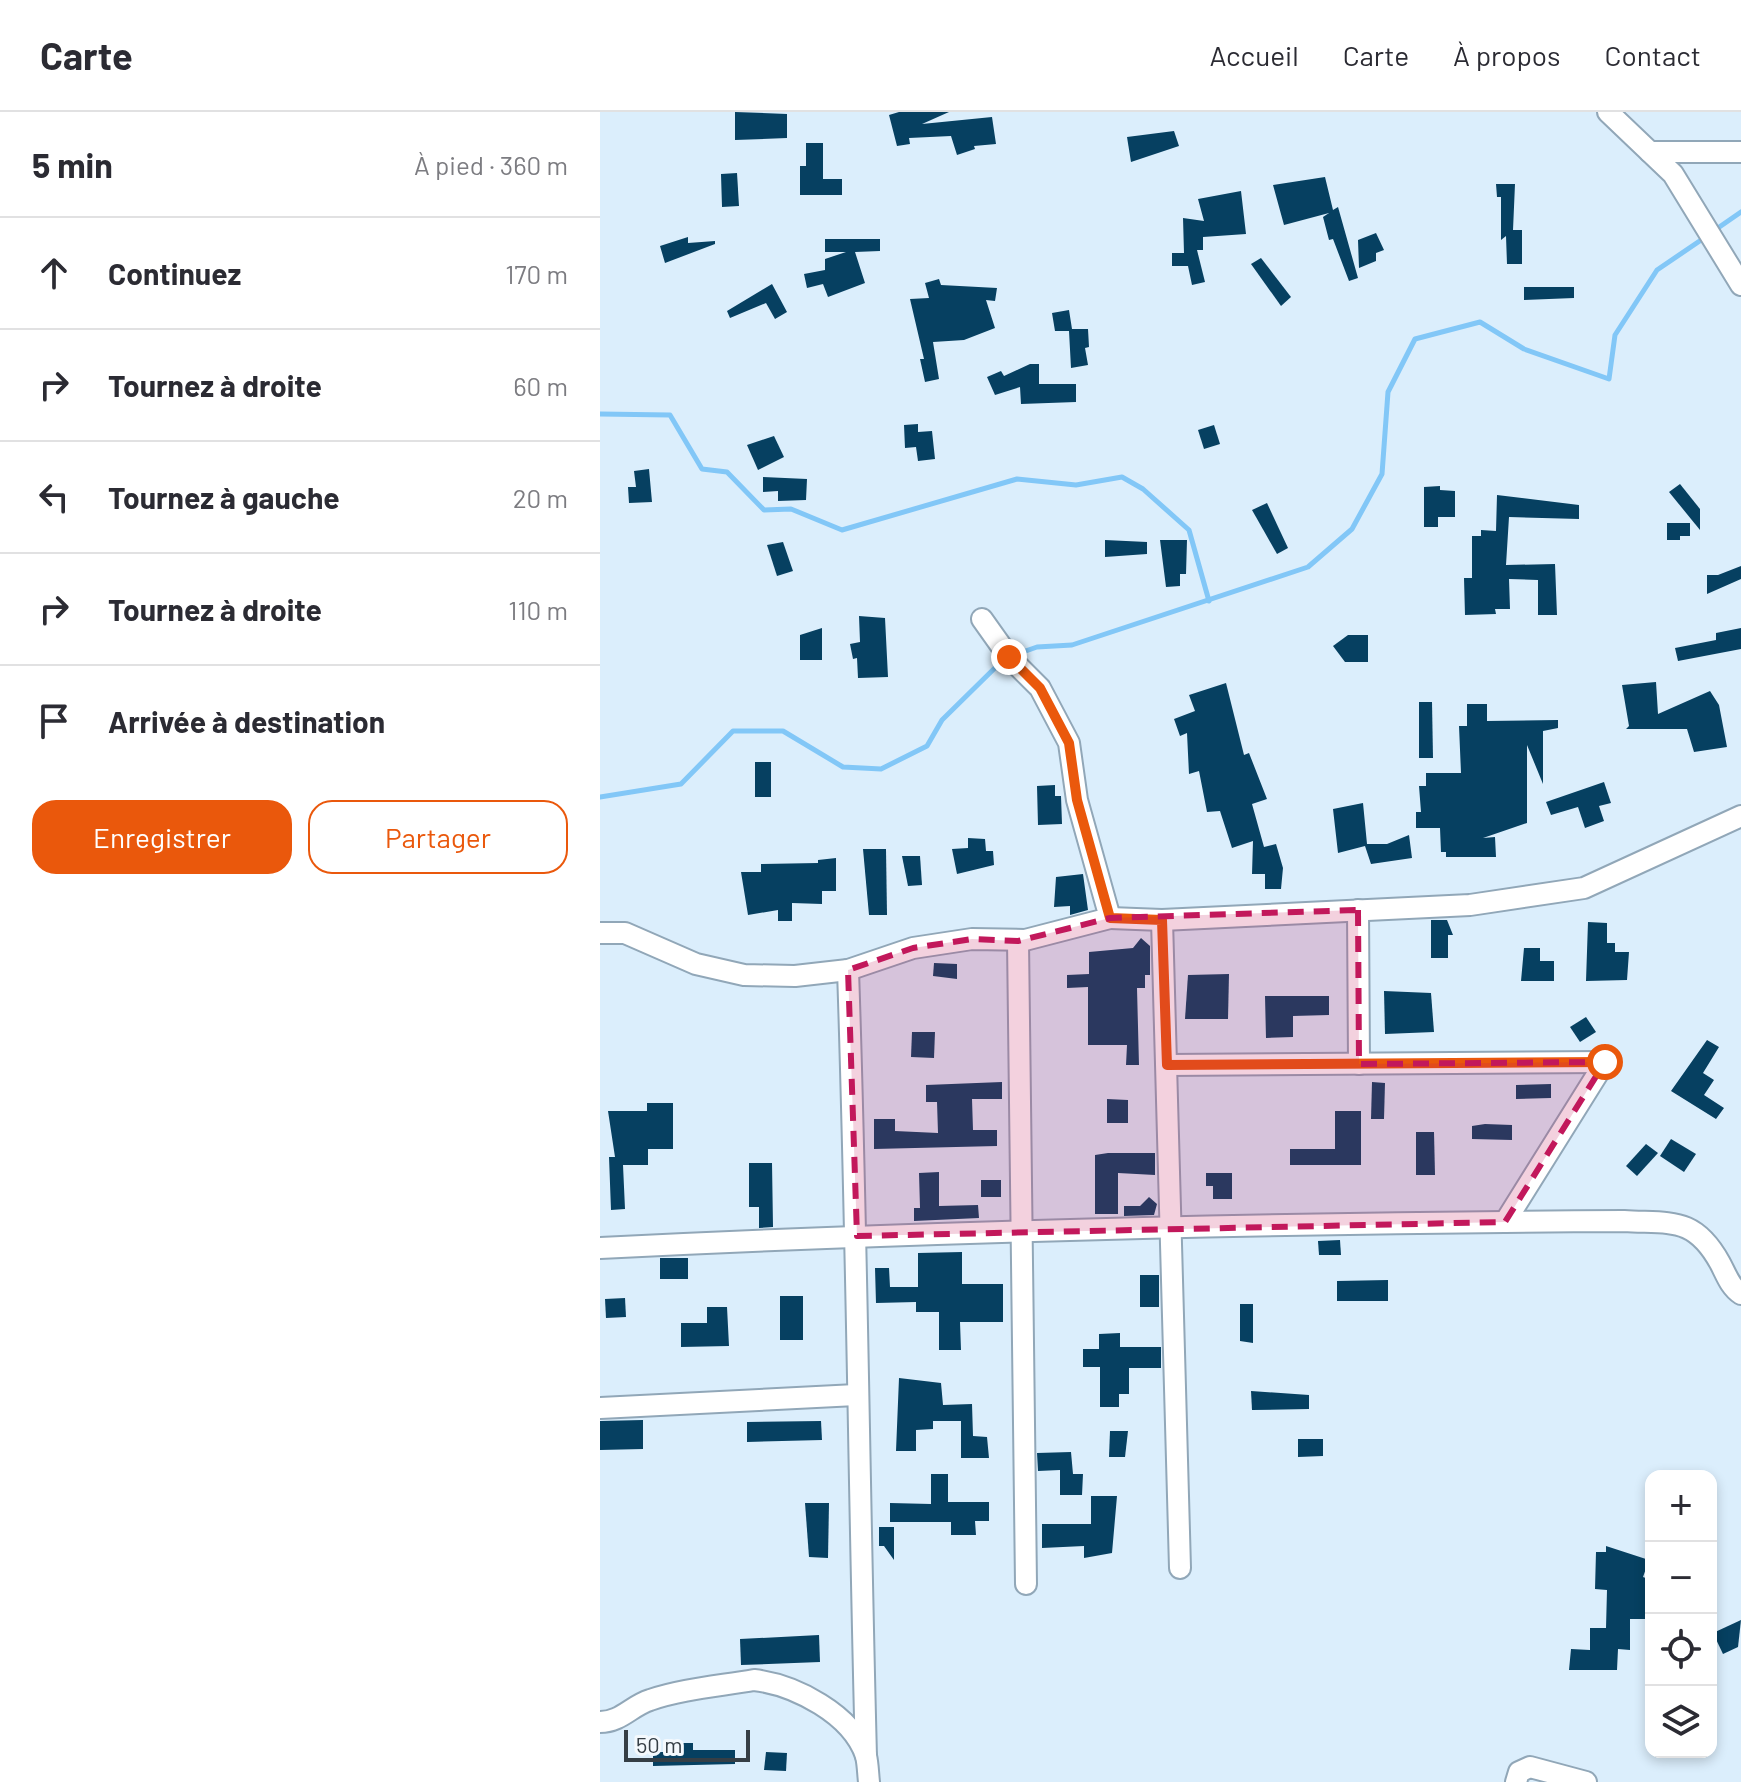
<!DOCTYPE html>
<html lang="fr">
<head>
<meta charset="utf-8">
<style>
  :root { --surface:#fff; --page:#f7f7f7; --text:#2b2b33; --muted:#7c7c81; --line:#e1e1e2; --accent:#ea580c }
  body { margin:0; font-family:Barlow,sans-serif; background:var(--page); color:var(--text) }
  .controls { position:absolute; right:24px; bottom:24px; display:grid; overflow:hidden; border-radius:16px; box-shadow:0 4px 12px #0003 }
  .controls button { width:72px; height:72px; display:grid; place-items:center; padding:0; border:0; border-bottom:2px solid var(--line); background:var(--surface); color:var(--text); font:40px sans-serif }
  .scale { position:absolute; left:24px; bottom:20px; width:126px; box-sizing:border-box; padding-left:8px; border:4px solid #353e45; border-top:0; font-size:22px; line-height:28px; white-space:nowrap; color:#353e45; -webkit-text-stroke:6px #f4f9fd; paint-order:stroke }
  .stop { position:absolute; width:24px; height:24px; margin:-18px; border:6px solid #ea580c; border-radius:50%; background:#fff }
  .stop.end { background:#ea580c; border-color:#fff; box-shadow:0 2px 8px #0008 }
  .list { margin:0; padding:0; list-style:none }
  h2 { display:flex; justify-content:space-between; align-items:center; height:104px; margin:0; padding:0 32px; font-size:34px }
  h2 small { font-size:26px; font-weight:400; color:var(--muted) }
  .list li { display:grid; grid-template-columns:52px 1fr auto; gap:24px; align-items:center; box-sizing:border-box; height:112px; padding:0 32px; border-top:2px solid var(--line) }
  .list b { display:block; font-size:30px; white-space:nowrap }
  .list em { font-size:26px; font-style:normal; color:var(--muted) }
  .actions { display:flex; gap:16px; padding:24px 32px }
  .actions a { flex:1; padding:18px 0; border:2px solid var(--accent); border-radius:24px; text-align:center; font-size:28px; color:var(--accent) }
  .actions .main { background:var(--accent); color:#fff }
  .icon { flex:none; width:44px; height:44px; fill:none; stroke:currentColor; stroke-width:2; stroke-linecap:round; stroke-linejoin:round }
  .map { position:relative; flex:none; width:1141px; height:1670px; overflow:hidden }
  header { display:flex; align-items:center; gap:48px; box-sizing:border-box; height:112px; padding:0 40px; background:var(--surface); border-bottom:2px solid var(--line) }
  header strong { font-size:38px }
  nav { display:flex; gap:44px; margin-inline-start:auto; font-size:28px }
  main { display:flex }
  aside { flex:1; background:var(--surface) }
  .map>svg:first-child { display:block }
</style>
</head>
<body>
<header>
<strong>Carte</strong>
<nav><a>Accueil</a><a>Carte</a><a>À propos</a><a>Contact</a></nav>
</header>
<main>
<aside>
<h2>5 min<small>À pied · 360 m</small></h2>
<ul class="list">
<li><svg class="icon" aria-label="ahead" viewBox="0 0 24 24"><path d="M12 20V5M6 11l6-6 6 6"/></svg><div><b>Continuez</b></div><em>170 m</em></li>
<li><svg class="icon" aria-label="right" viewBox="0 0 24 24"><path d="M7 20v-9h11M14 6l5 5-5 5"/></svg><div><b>Tournez à droite</b></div><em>60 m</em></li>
<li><svg class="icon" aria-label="left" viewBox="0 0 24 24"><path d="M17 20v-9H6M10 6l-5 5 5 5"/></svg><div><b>Tournez à gauche</b></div><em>20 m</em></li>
<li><svg class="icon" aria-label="right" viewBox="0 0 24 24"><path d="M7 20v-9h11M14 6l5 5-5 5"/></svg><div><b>Tournez à droite</b></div><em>110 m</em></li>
<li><svg class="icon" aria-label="arrive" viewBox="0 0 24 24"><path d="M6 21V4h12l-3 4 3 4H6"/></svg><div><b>Arrivée à destination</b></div></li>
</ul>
<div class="actions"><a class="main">Enregistrer</a><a>Partager</a></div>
</aside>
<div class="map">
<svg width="1141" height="1670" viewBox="0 0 1141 1670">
  <rect width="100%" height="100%" fill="#dbeefc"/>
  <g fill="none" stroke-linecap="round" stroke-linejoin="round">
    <g stroke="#82c7f7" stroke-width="5">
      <polyline points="1115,118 1141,100"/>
      <polyline points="0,302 70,303 102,357 127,360 164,398 191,397 242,418 417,367 476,373 522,365 543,377 589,418 609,489"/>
      <polyline points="414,543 437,535 472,533 708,455 752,417 782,362 788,280 815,227 880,210 924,237 1009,267 1015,223 1057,158 1107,124"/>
      <polyline points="0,685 81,672 133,619 183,619 243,655 281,657 327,634 342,608 405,546"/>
    </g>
  </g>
  <g fill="#064061">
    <polygon points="135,0 187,2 187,26 135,28"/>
    <polygon points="299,0 349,0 322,12 392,5 396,32 374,34 375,37 357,43 351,24 309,26 310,32 297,34 289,3"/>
    <polygon points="574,19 579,34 531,50 527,25"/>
    <polygon points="206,31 223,31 223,67 242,67 242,83 200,83 200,54 206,54"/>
    <polygon points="137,61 139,94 122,95 121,62"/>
    <polygon points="725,65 733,98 738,95 758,166 749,169 733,127 729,128 723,105 729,101 684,113 673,73"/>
    <polygon points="896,72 915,72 913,118 922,118 922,152 907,152 906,124 901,128 901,85 897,85"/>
    <polygon points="641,79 646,122 603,125 603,138 597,138 605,170 592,173 588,154 572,154 572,141 584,141 583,106 604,109 598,87"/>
    <polygon points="776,121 784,138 776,141 776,149 759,156 758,128"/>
    <polygon points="88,125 88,131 115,129 115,132 65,151 60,134"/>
    <polygon points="225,127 280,127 280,139 255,140 265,171 228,185 223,172 207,176 204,162 225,158 225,147 246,140 225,140"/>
    <polygon points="661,146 691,185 681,194 651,152"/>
    <polygon points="339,167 341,173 397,176 395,189 386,188 395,216 364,228 333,230 339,267 325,270 320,247 324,247 310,187 329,186 325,171"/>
    <polygon points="172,172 187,200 175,207 166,191 130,206 127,199"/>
    <polygon points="924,175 974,175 974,186 924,188"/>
    <polygon points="469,198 472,217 488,217 489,235 485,236 488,253 471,256 469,219 455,219 452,201"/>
    <polygon points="430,252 439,252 439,272 476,272 476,290 421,292 420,275 395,283 387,265 401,259 404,264"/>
    <polygon points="318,312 318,320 332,319 335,347 318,349 316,335 305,336 304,313"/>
    <polygon points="614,313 620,332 604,337 598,318"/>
    <polygon points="174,324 184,345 158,358 147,333"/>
    <polygon points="49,357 52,390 29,391 28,375 36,375 34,359"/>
    <polygon points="163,365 207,367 206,388 178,389 178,379 163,380"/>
    <polygon points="1080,372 1100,397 1100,418 1069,380"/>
    <polygon points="840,374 840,378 855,379 855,405 838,405 838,415 824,415 824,375"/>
    <polygon points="897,383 979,393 979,407 909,405 906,453 955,452 957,503 938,503 938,468 909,467 910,497 895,497 896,502 865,503 864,466 872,466 872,424 881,424 881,418 896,419"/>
    <polygon points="667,391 688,436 677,442 652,398"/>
    <polygon points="1067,411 1090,411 1090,424 1080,424 1080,428 1067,428"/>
    <polygon points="505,428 547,430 547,442 505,445"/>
    <polygon points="560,428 587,428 586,462 580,462 580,474 566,475"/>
    <polygon points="183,430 193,459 177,464 167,433"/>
    <polygon points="1141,454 1141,467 1107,482 1107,463 1118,463"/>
    <polygon points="259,504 285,506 288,565 258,566 257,546 253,547 250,532 260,530"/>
    <polygon points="222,516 222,548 200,548 200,523"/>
    <polygon points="1141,516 1141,537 1078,549 1075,536 1116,528 1116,521"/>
    <polygon points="748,523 768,523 768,550 745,550 733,534"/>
    <polygon points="1056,570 1058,602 1110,579 1119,593 1127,635 1094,640 1087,617 1026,617 1029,614 1022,573"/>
    <polygon points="626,571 644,643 649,641 667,687 652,692 664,735 676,732 683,756 681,777 665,777 665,762 652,762 653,729 632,736 620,699 607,700 599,659 589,662 587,621 580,624 574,607 595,599 589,583"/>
    <polygon points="819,590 832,590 833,646 819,646"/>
    <polygon points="867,592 887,592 887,609 958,608 958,616 943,619 943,672 927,633 927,711 883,726 895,725 896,745 846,745 846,740 841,740 840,716 816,716 816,700 821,700 819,674 826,674 826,661 861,661 859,614 867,614"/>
    <rect x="155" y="650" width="16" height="35"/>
    <polygon points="1004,670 1011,691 999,694 1004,709 985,716 978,695 951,703 946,690"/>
    <polygon points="455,673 455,684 461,684 462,712 438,713 437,674"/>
    <polygon points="763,691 767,732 787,732 809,723 812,746 771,752 765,734 738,741 733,697"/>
    <polygon points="368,726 385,727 386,739 393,739 394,753 357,762 352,737 368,736"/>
    <polygon points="263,737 286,737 287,803 269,803"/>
    <polygon points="302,744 320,744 322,773 308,774"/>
    <polygon points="236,746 236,779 222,779 222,792 192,791 192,809 178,809 178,798 148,803 141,760 161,760 161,752 218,751 218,748"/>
    <polygon points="483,762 488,798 470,803 470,794 454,795 456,765"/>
    <polygon points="831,808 847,808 853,823 848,823 848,846 831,846"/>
    <polygon points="988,810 1007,811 1007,831 1015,831 1015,840 1029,840 1027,868 986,869"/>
    <polygon points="541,826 550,834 550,863 545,863 545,876 537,876 539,953 526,953 527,933 488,933 488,875 467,876 467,863 489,862 489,840 533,836"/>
    <polygon points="924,836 940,836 940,849 954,849 954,869 921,869"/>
    <polygon points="334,851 357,852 357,867 333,864"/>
    <polygon points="629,862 628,907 585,907 588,863"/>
    <polygon points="784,879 831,881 834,920 785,922"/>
    <polygon points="665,884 729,884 729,903 693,904 693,925 666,926"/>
    <polygon points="986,905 996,920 980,930 970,915"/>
    <polygon points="312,920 335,920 334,946 311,945"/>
    <polygon points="1107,928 1119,935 1103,961 1114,968 1104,983 1124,996 1116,1007 1071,979"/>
    <polygon points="402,970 402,987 372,987 373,1018 397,1018 397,1034 274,1037 274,1007 295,1007 295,1019 338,1021 337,990 326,990 326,973"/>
    <polygon points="772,970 785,971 784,1007 771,1007"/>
    <polygon points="951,972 951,986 916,987 916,973"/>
    <polygon points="507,987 528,988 528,1011 507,1011"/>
    <polygon points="47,991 73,991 73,1037 48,1037 48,1053 23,1053 25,1097 11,1098 9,1045 15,1045 8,999 47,999"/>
    <polygon points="735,999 761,999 761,1053 690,1053 690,1037 735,1037"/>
    <polygon points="885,1012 912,1013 912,1028 872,1027 872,1014"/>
    <polygon points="816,1020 834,1020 835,1063 816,1063"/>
    <polygon points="1071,1027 1096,1042 1084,1060 1060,1044"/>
    <polygon points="1046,1032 1058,1041 1037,1064 1026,1054"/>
    <polygon points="508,1041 555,1041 555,1063 518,1061 518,1102 495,1102 495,1043"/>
    <polygon points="149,1051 172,1051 173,1115 159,1116 159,1095 149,1095"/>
    <polygon points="339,1060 339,1094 378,1093 379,1106 314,1109 314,1096 320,1096 319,1061"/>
    <polygon points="606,1061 632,1061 632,1087 613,1087 613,1074 606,1074"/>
    <rect x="381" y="1068" width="20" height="17"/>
    <polygon points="549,1085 557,1092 554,1103 524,1104 524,1094 540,1094"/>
    <polygon points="740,1128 741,1143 719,1143 718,1129"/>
    <polygon points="362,1140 362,1172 403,1172 403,1210 360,1210 361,1238 339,1238 339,1200 316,1200 316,1190 276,1191 275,1156 289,1156 290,1175 318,1175 318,1141"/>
    <rect x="60" y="1146" width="28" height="21"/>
    <rect x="540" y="1163" width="19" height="32"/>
    <polygon points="788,1168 788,1189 737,1189 737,1169"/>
    <rect x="180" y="1184" width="23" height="44"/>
    <polygon points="25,1186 26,1205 6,1206 5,1187"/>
    <polygon points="640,1192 653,1192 653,1231 640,1229"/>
    <polygon points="107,1195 127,1195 129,1234 81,1235 81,1211 107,1211"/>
    <polygon points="520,1221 520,1235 561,1235 561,1256 529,1256 529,1282 519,1282 519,1295 500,1295 500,1255 483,1255 483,1237 499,1237 499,1222"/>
    <polygon points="299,1266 341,1271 343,1293 372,1292 373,1324 387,1325 389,1346 361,1346 361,1309 333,1309 333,1317 316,1318 316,1339 296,1339"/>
    <polygon points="651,1279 709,1283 709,1297 652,1298"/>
    <polygon points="43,1308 43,1337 0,1338 0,1309"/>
    <polygon points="221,1309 222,1328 147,1330 147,1310"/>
    <polygon points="510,1319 528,1319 525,1345 509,1345"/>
    <polygon points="698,1327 723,1327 723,1344 698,1345"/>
    <polygon points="471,1340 473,1362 483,1362 482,1383 460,1383 460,1358 438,1359 437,1341"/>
    <polygon points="331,1362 348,1362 348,1390 389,1390 389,1409 375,1409 376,1423 351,1423 351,1410 290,1410 290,1391 331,1392"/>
    <polygon points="491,1384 517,1384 512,1441 484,1446 484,1434 442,1436 442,1412 491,1412"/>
    <polygon points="205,1391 229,1391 228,1446 209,1445"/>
    <polygon points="279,1415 294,1415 294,1448 284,1434 279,1434"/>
    <polygon points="1006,1434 1049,1448 1043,1465 1051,1468 1051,1507 1030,1507 1030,1538 1018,1537 1017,1558 969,1558 971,1537 990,1538 990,1516 1006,1516 1007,1478 995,1477 996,1440 1006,1440"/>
    <polygon points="1141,1508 1138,1535 1123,1542 1113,1521"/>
    <polygon points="219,1523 220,1550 141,1553 140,1527"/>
    <polygon points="73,1631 93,1631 93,1638 135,1638 135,1652 53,1654 53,1640 73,1640"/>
    <polygon points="166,1640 187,1641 186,1659 164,1658"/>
  </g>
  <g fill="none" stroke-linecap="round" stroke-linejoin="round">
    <g stroke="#91a7b8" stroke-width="24">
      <g id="minor">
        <polyline points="1008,0 1073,62 1141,173"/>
        <polyline points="1050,40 1141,40"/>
        <polyline points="758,798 759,952"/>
        <polyline points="510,806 562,808 870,793 984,776 1141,704"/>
        <polyline points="562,808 580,1456"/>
        <polyline points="0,821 25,821 96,852 144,863 195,864 248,858 313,836 372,827 425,828 510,806 477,688 469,631 440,576 409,545 382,507"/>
        <polyline points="418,829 426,1472"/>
        <path d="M248,858c9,262 11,524 18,786"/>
        <polyline points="567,953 1005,950"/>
        <polyline points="905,1110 1005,950"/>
        <path d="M0,1136c341,-17 682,-25 1024,-27 47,3 70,-5 96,42 6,11 10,24 21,31"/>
        <polyline points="0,1296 256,1283"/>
        <path d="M0,1610c21,0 31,-16 50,-22 32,-11 70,-14 104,-20 41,5 98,34 112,76 2,8 2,18 3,26"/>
        <polyline points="916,1670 919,1660 930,1655 986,1670"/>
      </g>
    </g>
    <use href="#minor" stroke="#fff" stroke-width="20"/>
  </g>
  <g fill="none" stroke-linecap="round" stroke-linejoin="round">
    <polyline stroke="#ea580c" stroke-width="10" points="409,545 440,576 469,631 477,688 510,806 562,808 567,953 1005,950"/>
  </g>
  <path fill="#c2185b" fill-opacity="0.2" stroke="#c2185b" stroke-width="6" stroke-dasharray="16 10" stroke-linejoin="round" d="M758,798l1,154 246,-2 -100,160 -648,14 -9,-266 65,-22 59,-9 46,2 92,-23z"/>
</svg>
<div class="controls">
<button>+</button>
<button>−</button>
<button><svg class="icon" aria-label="locate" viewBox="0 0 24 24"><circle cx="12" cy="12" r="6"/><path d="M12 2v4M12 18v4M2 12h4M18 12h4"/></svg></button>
<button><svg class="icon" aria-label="layers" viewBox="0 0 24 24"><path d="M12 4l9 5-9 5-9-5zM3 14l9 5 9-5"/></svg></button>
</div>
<div class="scale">50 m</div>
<div class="stop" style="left:1005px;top:950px"></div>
<div class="stop end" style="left:409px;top:545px"></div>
</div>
</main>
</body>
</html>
